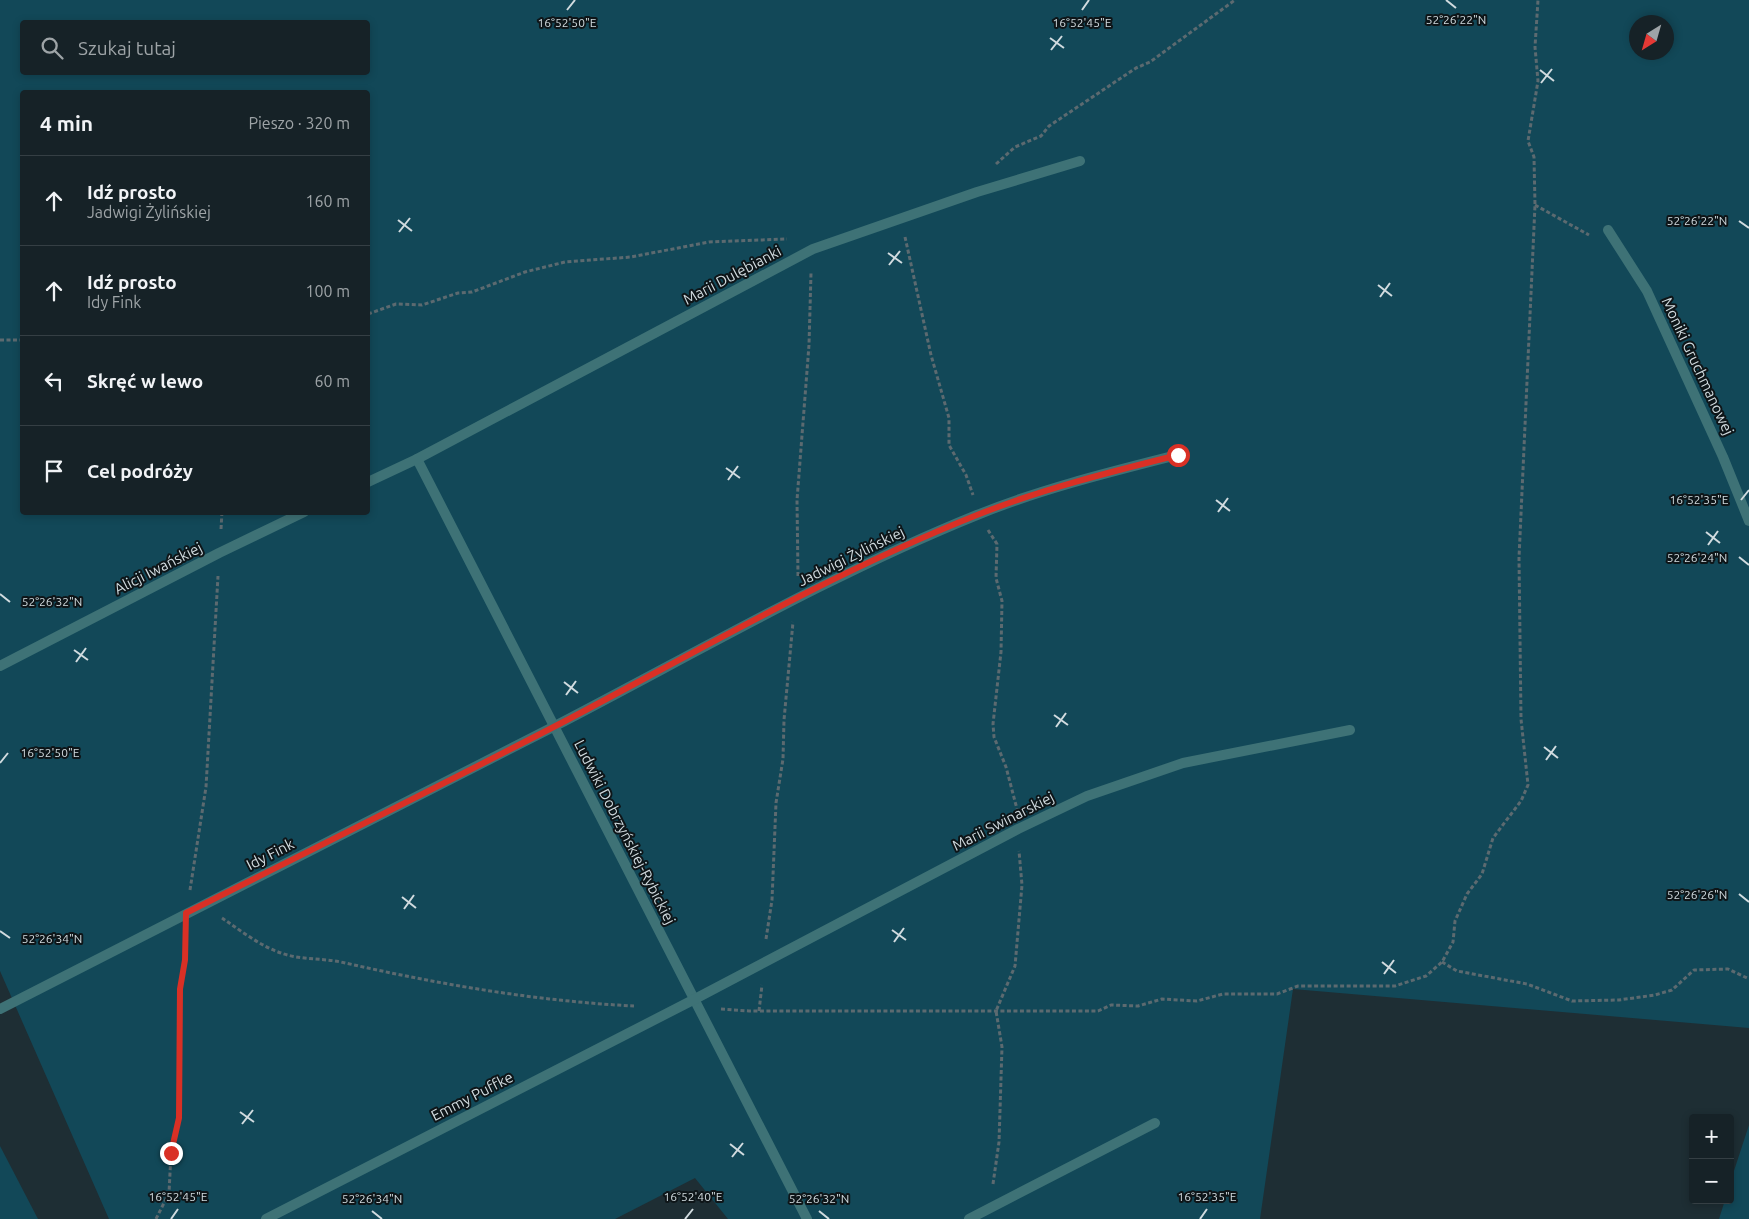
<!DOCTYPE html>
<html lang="pl">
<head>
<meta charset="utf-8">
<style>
  :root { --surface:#162227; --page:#1f2a2f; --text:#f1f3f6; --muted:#9ea4a7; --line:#353f44 }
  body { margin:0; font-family:Ubuntu,sans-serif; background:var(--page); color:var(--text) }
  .controls { position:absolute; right:15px; bottom:15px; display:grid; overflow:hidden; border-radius:5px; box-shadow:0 2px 8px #0003 }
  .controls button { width:45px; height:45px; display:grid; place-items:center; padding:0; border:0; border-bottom:1px solid var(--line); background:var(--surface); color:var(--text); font:25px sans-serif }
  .compass { position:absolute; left:1629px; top:15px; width:45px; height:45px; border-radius:50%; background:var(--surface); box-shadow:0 2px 8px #0003; rotate:217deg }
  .stop { position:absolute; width:15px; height:15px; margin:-11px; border:4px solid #d93025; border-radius:50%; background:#fff }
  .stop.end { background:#d93025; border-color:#fff; box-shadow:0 1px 5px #0008 }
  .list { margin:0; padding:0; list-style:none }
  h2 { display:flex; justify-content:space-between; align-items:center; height:65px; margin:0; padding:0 20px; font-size:21px }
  h2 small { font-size:16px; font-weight:400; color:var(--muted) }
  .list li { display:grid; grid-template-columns:32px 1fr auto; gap:15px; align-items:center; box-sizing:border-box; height:90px; padding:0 20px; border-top:1px solid var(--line) }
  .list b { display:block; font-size:19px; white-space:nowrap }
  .list p { margin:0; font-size:16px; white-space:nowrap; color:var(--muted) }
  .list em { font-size:16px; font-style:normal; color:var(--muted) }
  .icon { flex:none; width:28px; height:28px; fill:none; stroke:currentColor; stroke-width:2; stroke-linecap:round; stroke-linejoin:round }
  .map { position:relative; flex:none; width:1749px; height:1219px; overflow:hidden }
  .search { position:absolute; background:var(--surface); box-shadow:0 2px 8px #0003; left:20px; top:20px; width:350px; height:55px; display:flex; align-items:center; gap:12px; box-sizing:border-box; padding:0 18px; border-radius:5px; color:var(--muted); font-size:19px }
  .panel { position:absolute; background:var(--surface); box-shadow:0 2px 8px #0003; left:20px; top:90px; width:350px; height:425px; border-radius:5px }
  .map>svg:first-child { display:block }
</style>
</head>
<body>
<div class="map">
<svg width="1749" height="1219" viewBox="0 0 1749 1219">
  <rect width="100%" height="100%" fill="#1e2e34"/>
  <g fill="#124858" fill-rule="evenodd">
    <path d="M0,0h1749v1028l-456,-39 -33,230h-532l-33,-41 -80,41h-506l-109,-248zM22,22h346v50h-346zM1636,22h30v30h-30zM22,92h346v420h-346z"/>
    <polygon points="1749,1125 1749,1219 1719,1219 1725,1200 1730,1200 1730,1183"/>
    <polygon points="0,1146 38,1219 0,1219"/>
  </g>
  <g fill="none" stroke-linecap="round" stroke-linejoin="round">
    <g stroke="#5c6a70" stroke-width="3" stroke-dasharray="4 2.5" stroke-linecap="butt">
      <polyline points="996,164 1015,147 1041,136 1049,126 1136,68 1150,62 1235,0"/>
      <polyline points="1535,205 1589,235"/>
      <polyline points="905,237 931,355 949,418 949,445 966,475 973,495"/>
      <polyline points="368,314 396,304 422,305 458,293 472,292 525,272 565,262 631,257 709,242 787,239"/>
      <polyline points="0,340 22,340"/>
      <polyline points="221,529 222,512"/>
      <polyline points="988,530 997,544 996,578 1002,601 1001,652 993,724 994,737 1006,767 1017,809"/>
      <polyline points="798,576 797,500 809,345 811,273"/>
      <polyline points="190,890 206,787 218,576"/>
      <path d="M222,918c18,12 38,28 59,35 19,7 40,5 60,9 96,22 194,39 293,44"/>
      <polyline points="766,939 772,900 776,803 783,759 784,720 793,622"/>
      <polyline points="1442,962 1457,971 1527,984 1572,1001 1619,1000 1655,995 1672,990 1694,970 1728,969 1749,979"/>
      <polyline points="721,1009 749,1011 1098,1011 1111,1005 1138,1006 1162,999 1197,1001 1223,994 1277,994 1298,986 1395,986 1426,976 1442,962 1453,942 1455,921 1467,894 1482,874 1493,838 1521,801 1528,785 1521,719 1519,558 1535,205 1534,157 1528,141 1538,81 1535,47 1538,0"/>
      <polyline points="759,1011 762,985"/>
      <polyline points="993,1184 999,1142 1002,1047 996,1011 1015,966 1022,885 1019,851"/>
      <polyline points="156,1219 169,1193 171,1153 179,1118 180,989 185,960 186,936"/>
    </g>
    <g stroke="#3e7276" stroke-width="10">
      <polyline points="1608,230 1647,291 1723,457 1749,521"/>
      <polyline points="417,459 807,1219"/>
      <polyline points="368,482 417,459 813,249 977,192 1080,161"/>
      <polyline points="0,666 219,553 304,512"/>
      <path d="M0,1009c185,-95 370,-188 555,-283 139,-72 276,-152 422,-211 64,-26 133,-43 200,-60"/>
      <polyline points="266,1219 693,1000 1018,829 1087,796 1183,763 1350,730"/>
      <polyline points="969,1219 1155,1123"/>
    </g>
  </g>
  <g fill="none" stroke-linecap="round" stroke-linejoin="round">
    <path stroke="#d93025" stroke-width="6" d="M171,1153l8,-35 1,-129 5,-29 1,-47c127,-64 256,-128 383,-194 134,-71 267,-148 408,-204 65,-26 133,-43 201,-60"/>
  </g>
  <path fill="none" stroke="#d1dbdf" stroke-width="2" d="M1446,0l10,8M567,10l8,-10M1082,10l7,-10M1050,38l14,10M1051,50l11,-14M1540,70l14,11M1541,83l11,-14M398,220l14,11M1739,221l10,7M399,232l11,-14M888,253l14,10M889,265l11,-14M1378,285l14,11M1380,297l10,-14M726,468l14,10M728,480l10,-14M1216,500l14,11M1741,500l8,-10M1218,512l10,-14M1706,532l14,11M1708,545l10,-14M1739,557l10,8M0,594l10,8M74,650l14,10M76,662l10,-14M564,682l14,11M566,695l10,-14M1054,715l14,10M1056,727l10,-14M1544,747l14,11M1546,760l10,-14M0,763l8,-10M1739,894l10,8M402,897l14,11M404,909l10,-14M892,930l14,10M0,931l10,7M894,942l10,-14M1382,962l14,11M1384,974l10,-14M240,1112l14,10M242,1124l11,-14M730,1144l14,11M732,1157l11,-14M372,1211l10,8M819,1211l10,8M171,1219l7,-10M685,1219l8,-10M1200,1219l7,-10"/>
  <g text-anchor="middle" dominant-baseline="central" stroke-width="4" stroke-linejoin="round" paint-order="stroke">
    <g font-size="15" fill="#d1dbdf" stroke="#0e1518">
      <text transform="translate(732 275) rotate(-28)">Marii Dulębianki</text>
      <text transform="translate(1698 366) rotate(65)">Moniki Gruchmanowej</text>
      <text transform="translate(851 556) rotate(-26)">Jadwigi Żylińskiej</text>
      <text transform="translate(158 568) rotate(-27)">Alicji Iwańskiej</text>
      <text transform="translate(1003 821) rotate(-27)">Marii Swinarskiej</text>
      <text transform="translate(625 832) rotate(63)">Ludwiki Dobrzyńskiej-Rybickiej</text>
      <text transform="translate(270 854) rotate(-27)">Idy Fink</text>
      <text transform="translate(472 1096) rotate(-27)">Emmy Puffke</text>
    </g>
  </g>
  <g font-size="12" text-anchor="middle" fill="#d1dbdf" stroke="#0e1518" stroke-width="4" stroke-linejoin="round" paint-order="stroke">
    <text x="1456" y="24">52°26'22"N</text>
    <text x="567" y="27">16°52'50"E</text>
    <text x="1082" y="27">16°52'45"E</text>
    <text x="1697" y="225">52°26'22"N</text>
    <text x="1699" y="504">16°52'35"E</text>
    <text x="1697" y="562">52°26'24"N</text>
    <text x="52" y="606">52°26'32"N</text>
    <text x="50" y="757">16°52'50"E</text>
    <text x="1697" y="899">52°26'26"N</text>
    <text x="52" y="943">52°26'34"N</text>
    <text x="178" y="1201">16°52'45"E</text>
    <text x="693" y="1201">16°52'40"E</text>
    <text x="1207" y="1201">16°52'35"E</text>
    <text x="372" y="1203">52°26'34"N</text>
    <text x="819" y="1203">52°26'32"N</text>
  </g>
</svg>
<div class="controls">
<button>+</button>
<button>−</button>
</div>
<svg class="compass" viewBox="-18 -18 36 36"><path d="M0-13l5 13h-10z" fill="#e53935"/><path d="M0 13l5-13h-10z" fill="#9ea4a7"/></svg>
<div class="stop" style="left:1178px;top:455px"></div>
<div class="stop end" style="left:171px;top:1153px"></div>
<div class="search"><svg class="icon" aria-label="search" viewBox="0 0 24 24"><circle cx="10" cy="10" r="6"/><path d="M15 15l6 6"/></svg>Szukaj tutaj</div>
<section class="panel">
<h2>4 min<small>Pieszo · 320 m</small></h2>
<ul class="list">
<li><svg class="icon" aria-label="ahead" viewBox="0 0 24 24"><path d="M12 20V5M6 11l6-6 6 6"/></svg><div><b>Idź prosto</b><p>Jadwigi Żylińskiej</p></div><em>160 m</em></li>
<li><svg class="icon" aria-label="ahead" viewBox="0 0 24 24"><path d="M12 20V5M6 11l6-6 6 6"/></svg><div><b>Idź prosto</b><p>Idy Fink</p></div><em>100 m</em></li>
<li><svg class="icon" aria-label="left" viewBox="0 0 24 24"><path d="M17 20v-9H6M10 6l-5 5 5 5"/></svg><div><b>Skręć w lewo</b></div><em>60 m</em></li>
<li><svg class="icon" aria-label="arrive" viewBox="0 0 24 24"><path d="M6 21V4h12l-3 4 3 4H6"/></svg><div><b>Cel podróży</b></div></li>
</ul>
</section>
</div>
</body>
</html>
